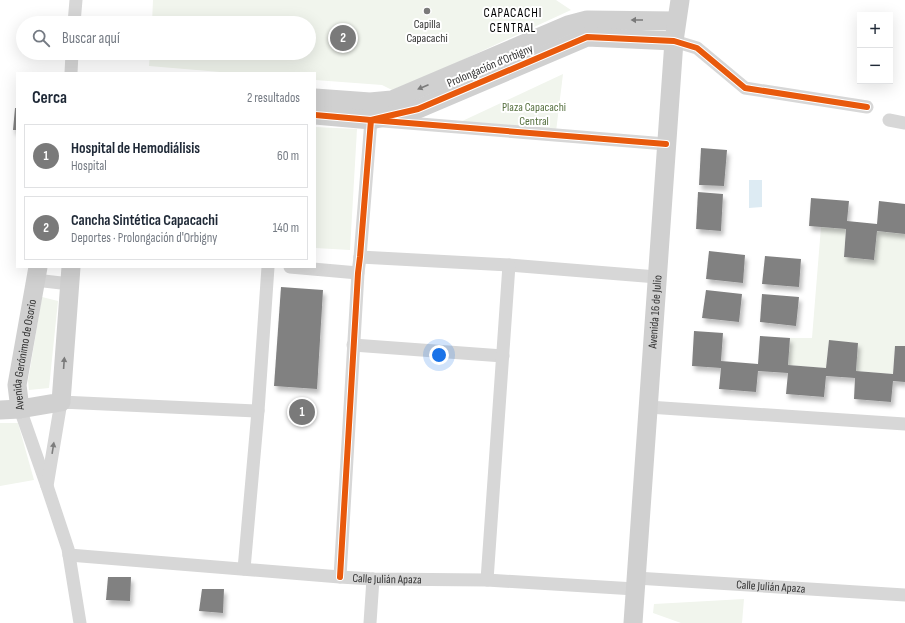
<!DOCTYPE html>
<html lang="es">
<head>
<meta charset="utf-8">
<style>
  :root { --surface:#fff; --page:#f6f6f7; --text:#1f2937; --muted:#747a83; --line:#e0e1e3; --accent:#7a7a7a }
  body { margin:0; font-family:"Sofia Sans Condensed",sans-serif; background:var(--page); color:var(--text) }
  .controls { position:absolute; right:12px; top:12px; display:grid; overflow:hidden; border-radius:0px; box-shadow:0 4px 16px #0002 }
  .controls button { width:36px; height:36px; display:grid; place-items:center; padding:0; border:0; border-bottom:1px solid var(--line); background:var(--surface); color:var(--text); font:20px sans-serif }
  .you { position:absolute; left:439px; top:355px; width:14px; height:14px; margin:-10px; border:3px solid #fff; border-radius:50%; background:#1a73e8; box-shadow:0 0 0 6px #1a73e833 }
  .badge { display:grid; place-items:center; width:26px; height:26px; border-radius:50%; background:var(--accent); color:#fff; font-size:13px; font-weight:700 }
  .pin { position:absolute; translate:-50% -50%; border:2px solid #fff; box-shadow:0 1px 4px #0006 }
  .list { margin:0; padding:0; list-style:none }
  h2 { display:flex; justify-content:space-between; align-items:center; height:52px; margin:0; padding:0 16px; font-size:17px }
  h2 small { font-size:13px; font-weight:400; color:var(--muted) }
  .list li { display:grid; grid-template-columns:26px 1fr auto; gap:12px; align-items:center; box-sizing:border-box; height:64px; margin:0 8px 8px; padding:0 8px; border:1px solid var(--line); border-radius:0px }
  .list b { display:block; font-size:15px; white-space:nowrap }
  .list p { margin:0; font-size:13px; white-space:nowrap; color:var(--muted) }
  .list em { font-size:13px; font-style:normal; color:var(--muted) }
  .icon { flex:none; width:22px; height:22px; fill:none; stroke:currentColor; stroke-width:2; stroke-linecap:round; stroke-linejoin:round }
  .map { position:relative; flex:none; width:905px; height:623px; overflow:hidden }
  .search { position:absolute; background:var(--surface); box-shadow:0 4px 16px #0002; left:16px; top:16px; width:300px; height:44px; display:flex; align-items:center; gap:10px; box-sizing:border-box; padding:0 14px; border-radius:22px; color:var(--muted); font-size:15px }
  .panel { position:absolute; background:var(--surface); box-shadow:0 4px 16px #0002; left:16px; top:72px; width:300px; height:196px; border-radius:0px }
  .map>svg:first-child { display:block }
</style>
</head>
<body>
<div class="map">
<svg width="905" height="623" viewBox="0 0 905 623">
  <defs>
    <filter id="shadow"><feDropShadow dx="2.5" dy="4.5" stdDeviation="2" flood-color="#0004"/></filter>
  </defs>
  <rect width="100%" height="100%" fill="#fff"/>
  <g fill="#f1f5ed">
    <polygon points="153,0 556,0 571,10 443,69 392,90 382,85 315,80 315,73 232,73 149,66 150,53 309,53 309,23 152,23"/>
    <polygon points="563,74 555,140 443,130"/>
    <polygon points="315,127 357,129 350,250 315,248"/>
    <polygon points="821,227 846,229 844,257 874,260 877,231 905,234 905,346 895,346 893,374 856,371 858,343 829,341 826,368 788,365 790,338 812,338"/>
    <polygon points="42,297 58,301 49,388 29,390 28,381"/>
    <polygon points="0,423 18,423 34,480 0,486"/>
    <polygon points="744,599 742,623 681,623 653,613 654,604"/>
  </g>
  <polygon fill="#ddebf3" points="749,180 762,180 762,207 749,208"/>
  <g fill="#818181" filter="url(#shadow)">
    <polygon points="15,108 17,108 17,130 13,130"/>
    <polygon points="701,148 727,150 724,186 699,185"/>
    <polygon points="698,192 723,194 721,231 696,229"/>
    <polygon points="811,198 849,201 847,221 877,224 879,201 905,204 905,234 877,231 874,260 844,257 846,229 809,226"/>
    <polygon points="709,251 745,255 743,283 706,279"/>
    <polygon points="765,256 801,259 799,287 762,284"/>
    <polygon points="281,287 323,290 317,389 274,386"/>
    <polygon points="706,290 742,294 739,322 702,318"/>
    <polygon points="762,294 799,297 796,326 760,322"/>
    <polygon points="694,331 723,333 721,361 758,364 760,336 790,338 788,365 826,368 829,340 858,343 856,371 893,374 895,346 905,346 905,382 893,381 891,402 854,399 855,378 826,376 824,397 786,394 788,373 758,371 756,392 719,389 721,368 692,366"/>
    <polygon points="108,577 131,577 130,601 106,600"/>
    <polygon points="202,589 224,589 223,613 199,611"/>
  </g>
  <g fill="none" stroke-linecap="round" stroke-linejoin="round">
    <g stroke="#d7d7d7" stroke-width="13">
      <polyline points="74,23 76,0"/>
      <polyline points="674,41 697,48 745,88 867,107"/>
      <polyline points="71,73 72,53"/>
      <polyline points="889,120 905,123"/>
      <polyline points="360,257 509,265 657,277"/>
      <polyline points="290,267 358,273"/>
      <polyline points="35,280 70,284"/>
      <polyline points="353,345 503,356"/>
      <polyline points="648,407 905,424"/>
      <polyline points="20,409 47,486 68,549 80,623"/>
      <polyline points="47,486 61,402 258,411"/>
      <path id="s1" d="M69,555l271,22 33,2 114,1 148,9"/>
      <polyline points="244,569 258,411 268,267"/>
      <polyline points="340,577 358,273 360,257 371,120 666,144"/>
      <path id="s2" d="M636,578l269,17"/>
      <polyline points="487,580 509,265"/>
      <polyline points="370,623 373,579"/>
    </g>
    <g stroke="#d0d0d0" stroke-width="19">
      <polyline points="315,98 370,102 392,100 568,25 587,20 676,21"/>
      <polyline points="315,115 371,120 418,109 587,37 674,41"/>
      <path id="s3" d="M20,409l-3,-24 21,-118"/>
      <polyline points="0,410 20,409 61,402 71,267"/>
      <path id="s4" d="M633,623l41,-582 6,-41"/>
    </g>
    <g stroke="#fff" stroke-width="8">
      <g id="cycleway">
        <polyline points="315,115 371,120 418,109 587,37 674,41 697,48 745,88 867,107"/>
        <polyline points="340,577 358,273 360,257 371,120 666,144"/>
      </g>
    </g>
    <use href="#cycleway" stroke="#e8590c" stroke-width="6"/>
  </g>
  <defs><path id="oneway-solid" d="M-6-.8H1V-3.2L6.5 0L1 3.2V.8H-6Z"/></defs>
  <g fill="#7a7a7a">
    <use href="#oneway-solid" transform="translate(637 20) rotate(-180)"/>
    <use href="#oneway-solid" transform="translate(423 87) rotate(157)"/>
    <use href="#oneway-solid" transform="translate(64 363) rotate(-86)"/>
  </g>
  <use fill="#7d7d7d" href="#oneway-solid" transform="translate(53 448) rotate(-81)"/>
  <circle fill="#7a7a7a" stroke="#fff" stroke-width="1.5" cx="427" cy="11" r="4"/>
  <g text-anchor="middle" dominant-baseline="central" stroke-width="4" stroke-linejoin="round" paint-order="stroke">
    <g font-size="12" fill="#333" stroke="#fff">
      <text x="427" y="24">Capilla<tspan x="427" dy="14">Capacachi</tspan></text>
    </g>
    <g font-size="12" fill="#333" stroke="#fff">
      <text transform="translate(490 66) rotate(-23)">Prolongación d'Orbigny</text>
      <text stroke="none"><textPath href="#s4" startOffset="312">Avenida 16 de Julio</textPath></text>
      <text stroke="none"><textPath href="#s3" startOffset="55">Avenida Gerónimo de Osorio</textPath></text>
      <text stroke="none"><textPath href="#s1" startOffset="319">Calle Julián Apaza</textPath></text>
      <text stroke="none"><textPath href="#s2" startOffset="135">Calle Julián Apaza</textPath></text>
    </g>
    <g font-size="12" fill="#56703f" stroke="#fff">
      <text x="534" y="107">Plaza Capacachi<tspan x="534" dy="14">Central</tspan></text>
    </g>
    <g font-size="13" letter-spacing="1" fill="#000" stroke="#fff">
      <text x="513" y="13">CAPACACHI<tspan x="513" dy="15">CENTRAL</tspan></text>
    </g>
  </g>
</svg>
<div class="controls">
<button>+</button>
<button>−</button>
</div>
<div class="you"></div>
<div class="pin badge" style="left:302px;top:412px">1</div>
<div class="pin badge" style="left:343px;top:38px">2</div>
<div class="search"><svg class="icon" aria-label="search" viewBox="0 0 24 24"><circle cx="10" cy="10" r="6"/><path d="M15 15l6 6"/></svg>Buscar aquí</div>
<section class="panel">
<h2>Cerca<small>2 resultados</small></h2>
<ul class="list">
<li><span class="badge">1</span><div><b>Hospital de Hemodiálisis</b><p>Hospital</p></div><em>60 m</em></li>
<li><span class="badge">2</span><div><b>Cancha Sintética Capacachi</b><p>Deportes · Prolongación d'Orbigny</p></div><em>140 m</em></li>
</ul>
</section>
</div>
</body>
</html>
